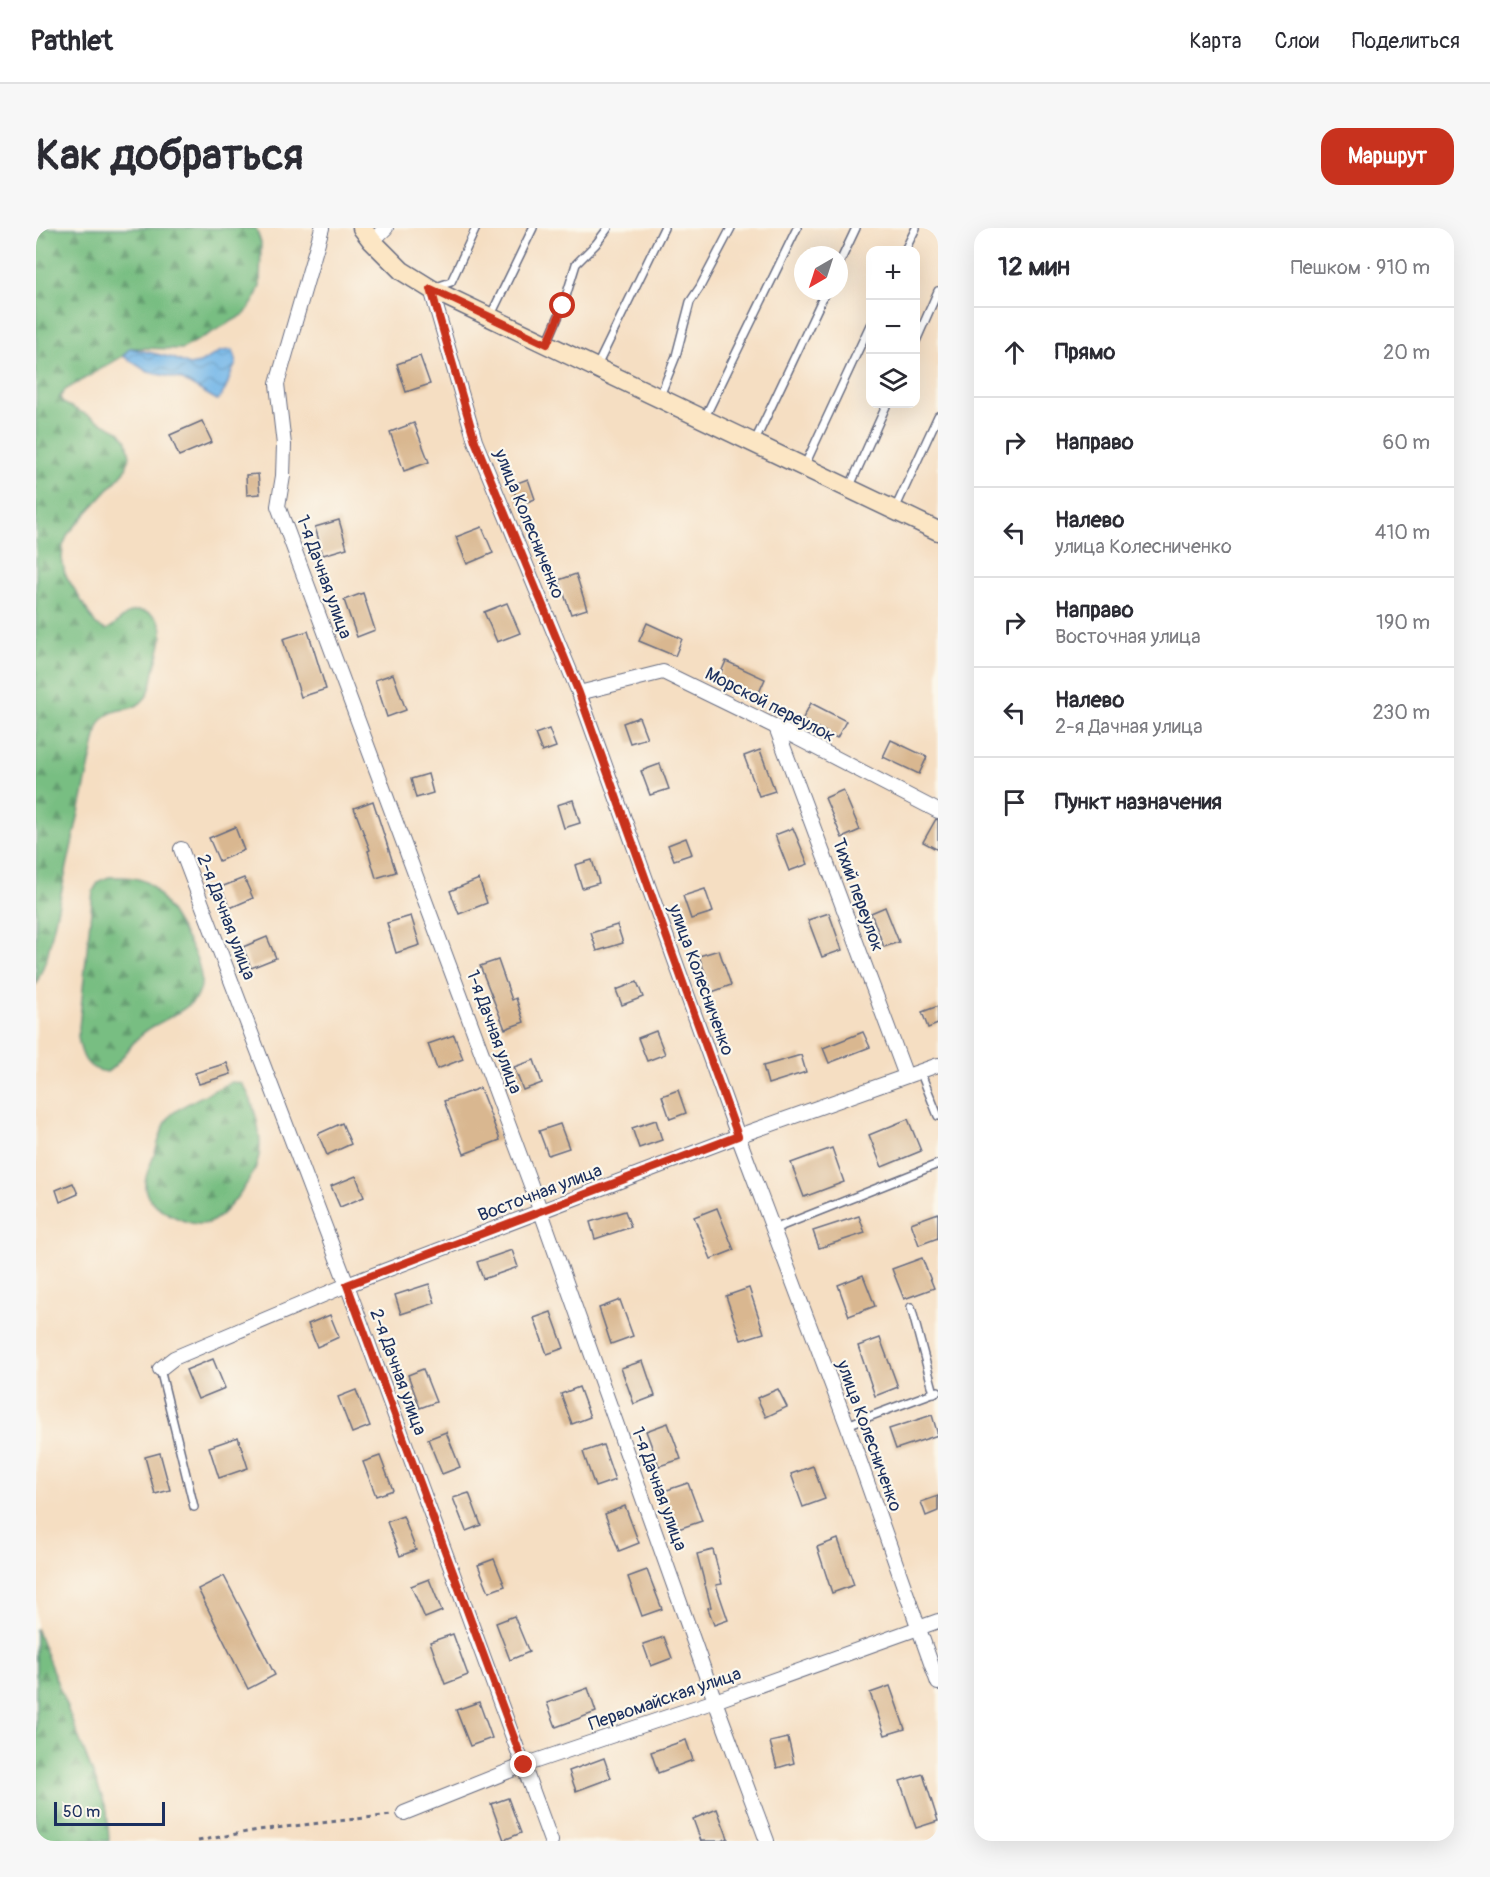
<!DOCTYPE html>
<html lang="ru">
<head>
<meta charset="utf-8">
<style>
  :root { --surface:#fff; --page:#f7f7f7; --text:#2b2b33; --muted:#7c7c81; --line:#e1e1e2; --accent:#c8321e }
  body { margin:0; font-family:Pangolin,sans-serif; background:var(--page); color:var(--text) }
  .controls { position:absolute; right:18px; top:18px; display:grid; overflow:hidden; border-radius:12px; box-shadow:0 6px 24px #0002 }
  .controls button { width:54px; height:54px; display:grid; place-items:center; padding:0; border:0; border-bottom:2px solid var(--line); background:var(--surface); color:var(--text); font:30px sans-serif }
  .compass { position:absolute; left:758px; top:18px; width:54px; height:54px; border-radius:50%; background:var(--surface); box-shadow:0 6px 24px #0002; rotate:219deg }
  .scale { position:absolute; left:18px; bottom:15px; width:111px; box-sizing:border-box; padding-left:6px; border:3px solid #1b2f5e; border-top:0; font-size:16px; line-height:21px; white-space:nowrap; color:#1b2f5e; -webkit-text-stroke:4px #fbf7ec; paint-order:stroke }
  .stop { position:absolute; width:18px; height:18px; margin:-14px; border:4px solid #c8321e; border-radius:50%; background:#fff }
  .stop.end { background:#c8321e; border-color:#fff; box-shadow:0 2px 6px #0008 }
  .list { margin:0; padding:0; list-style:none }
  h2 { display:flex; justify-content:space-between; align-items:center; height:78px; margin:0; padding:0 24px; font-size:26px }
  h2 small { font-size:20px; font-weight:400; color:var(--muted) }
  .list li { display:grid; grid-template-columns:39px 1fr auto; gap:18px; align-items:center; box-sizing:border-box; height:90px; padding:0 24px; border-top:2px solid var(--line) }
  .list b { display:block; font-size:22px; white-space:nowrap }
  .list p { margin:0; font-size:20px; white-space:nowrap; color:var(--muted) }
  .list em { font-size:20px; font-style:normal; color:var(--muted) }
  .icon { flex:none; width:33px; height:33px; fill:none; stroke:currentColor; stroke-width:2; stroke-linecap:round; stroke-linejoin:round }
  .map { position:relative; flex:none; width:902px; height:1613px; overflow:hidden; border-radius:18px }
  header { display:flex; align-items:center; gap:36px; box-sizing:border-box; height:84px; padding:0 30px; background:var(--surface); border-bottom:2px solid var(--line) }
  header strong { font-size:28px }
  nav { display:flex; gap:33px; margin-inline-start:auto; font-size:21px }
  .intro { display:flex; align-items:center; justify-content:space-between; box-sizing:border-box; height:144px; padding:0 36px }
  h1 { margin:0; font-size:42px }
  .button { padding:15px 27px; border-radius:18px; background:var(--accent); color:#fff; font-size:21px; font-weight:700 }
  main { display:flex; gap:36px; padding:0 36px }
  aside { flex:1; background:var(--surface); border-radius:18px; box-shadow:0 6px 24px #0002 }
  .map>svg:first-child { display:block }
</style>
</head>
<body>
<header>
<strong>Pathlet</strong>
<nav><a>Карта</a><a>Слои</a><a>Поделиться</a></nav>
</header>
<div class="intro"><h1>Как добраться</h1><a class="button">Маршрут</a></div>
<main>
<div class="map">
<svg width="902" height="1613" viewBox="0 0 902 1613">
  <defs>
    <pattern id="forest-firs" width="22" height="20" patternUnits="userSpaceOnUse" patternTransform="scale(1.5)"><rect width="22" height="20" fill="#78be82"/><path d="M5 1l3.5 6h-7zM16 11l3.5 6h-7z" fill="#629b6e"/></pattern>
    <pattern id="water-waves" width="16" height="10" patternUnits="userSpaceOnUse" patternTransform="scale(1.5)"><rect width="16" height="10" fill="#72b6e8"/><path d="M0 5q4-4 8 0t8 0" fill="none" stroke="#5d94bf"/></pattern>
  </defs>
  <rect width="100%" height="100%" fill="#fbf7ec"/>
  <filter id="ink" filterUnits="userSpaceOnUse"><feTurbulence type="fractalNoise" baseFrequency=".0167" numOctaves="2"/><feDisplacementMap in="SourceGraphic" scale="12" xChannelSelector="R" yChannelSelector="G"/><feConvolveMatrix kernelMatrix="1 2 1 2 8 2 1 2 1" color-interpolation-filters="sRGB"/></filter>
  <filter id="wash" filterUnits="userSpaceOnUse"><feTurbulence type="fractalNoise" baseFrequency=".008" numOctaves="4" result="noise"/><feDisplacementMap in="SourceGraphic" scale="24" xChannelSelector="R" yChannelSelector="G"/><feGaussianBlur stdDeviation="1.35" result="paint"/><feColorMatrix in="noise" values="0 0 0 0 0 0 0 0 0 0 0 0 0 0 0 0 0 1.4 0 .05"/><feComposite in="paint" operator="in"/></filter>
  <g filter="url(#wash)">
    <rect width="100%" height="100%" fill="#f5dec2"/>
    <g fill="url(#forest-firs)" stroke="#4a7670" stroke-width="1.5">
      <path d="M0,0h220l5,15 -1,43 -6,15 -9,13 -63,35 -52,-1 -7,8 -58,34 -5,7 3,6 56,28 8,10 3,15 -5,15 -57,63 -5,12 -1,13 3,15 31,51 10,5c12,-5 20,-21 34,-19 33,4 21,35 15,55 -2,10 -3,23 -9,31 -14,18 -26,8 -40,19 -3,2 -6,7 -8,11l-51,230 -11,28z"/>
      <path d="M73,649c13,0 29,-1 40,7 11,7 41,60 47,73 4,11 8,25 3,36 -6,15 -38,28 -52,37 -17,11 -23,31 -40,42 -21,-2 -26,-16 -29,-35l15,-146 6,-10z"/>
      <path d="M195,854l10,1c13,14 23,58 17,77 -4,17 -33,58 -50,63 -13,4 -28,-3 -39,-9 -9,-5 -20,-12 -23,-22 -4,-12 5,-28 9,-39 4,-12 7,-28 16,-38 12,-12 44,-24 60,-33z"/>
      <polygon points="0,1400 71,1582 73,1613 0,1613"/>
    </g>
    <path fill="url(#water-waves)" stroke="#4672a3" stroke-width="1.5" d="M94,120l43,10 16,7 11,-2 21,-12 12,-1 3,14c-10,15 -5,23 -19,36l-36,-21 -33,-7 -25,-16z"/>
    <g id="blocks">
      <g fill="#d9b790">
        <polygon points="384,128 394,156 370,164 361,136"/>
        <polygon points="166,193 176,214 143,228 134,207"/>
        <polygon points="378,195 393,234 368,243 354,204"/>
        <polygon points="222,246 224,266 211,267 210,247"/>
        <polygon points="492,251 499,271 483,277 476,257"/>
        <polygon points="303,292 311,320 287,327 279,299"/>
        <polygon points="446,299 457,325 431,336 420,309"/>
        <polygon points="540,346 551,381 535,386 523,352"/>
        <polygon points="327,365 339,402 321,409 308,372"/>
        <polygon points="471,375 484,405 461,414 448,384"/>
        <polygon points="611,395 646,411 639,428 603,413"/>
        <polygon points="272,403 290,461 265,469 247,411"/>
        <polygon points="690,433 729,451 721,469 682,451"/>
        <polygon points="357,446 370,482 351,489 339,452"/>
        <polygon points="775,475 810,493 801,510 766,492"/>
        <polygon points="603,489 611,510 594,515 587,495"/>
        <polygon points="513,501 520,519 506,524 499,506"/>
        <polygon points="855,512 891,529 883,546 847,529"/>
        <polygon points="724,522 739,563 723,568 708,528"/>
        <polygon points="624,536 633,561 614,567 605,543"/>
        <polygon points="392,546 397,565 380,570 375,551"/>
        <polygon points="807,562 824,602 806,610 789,570"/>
        <polygon points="537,572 544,595 528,600 521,577"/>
        <polygon points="337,573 360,644 340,650 332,623 334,622 318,580"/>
        <polygon points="900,591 902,592 902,622 887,614"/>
        <polygon points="199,599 208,622 183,633 173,610"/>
        <polygon points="757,600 772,636 753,643 739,607"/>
        <polygon points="650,610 656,626 638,632 632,617"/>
        <polygon points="556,632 563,655 546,660 539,637"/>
        <polygon points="208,650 217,670 194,680 185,659"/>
        <polygon points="443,651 451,675 423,686 414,663"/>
        <polygon points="669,661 677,684 655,691 647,668"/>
        <polygon points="849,679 863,714 848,719 835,685"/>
        <polygon points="793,685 806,722 786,729 772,692"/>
        <polygon points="375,688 384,717 360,725 351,695"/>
        <polygon points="581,697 587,715 561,723 555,705"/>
        <polygon points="231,709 240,730 215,740 207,719"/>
        <polygon points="683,722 695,757 676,764 663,728"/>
        <polygon points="462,732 476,772 480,770 488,794 469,801 444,738"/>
        <polygon points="601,754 607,769 586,777 580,762"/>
        <polygon points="902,778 902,796 892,800 886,784"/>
        <polygon points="620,803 629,826 611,833 602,810"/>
        <polygon points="827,804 834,819 793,835 787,820"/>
        <polygon points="418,807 427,831 401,841 392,816"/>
        <polygon points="765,827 770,844 732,856 727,838"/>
        <polygon points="498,832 506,855 487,862 478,839"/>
        <polygon points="191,835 195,846 163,856 159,845"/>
        <polygon points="444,860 464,912 428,926 408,873"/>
        <polygon points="642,862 650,885 634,891 626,868"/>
        <polygon points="872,891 885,923 846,939 833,907"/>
        <polygon points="620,892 626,912 603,920 596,900"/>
        <polygon points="306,895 315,916 291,927 282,906"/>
        <polygon points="524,896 533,920 512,927 503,903"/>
        <polygon points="796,920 808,954 768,969 755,935"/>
        <polygon points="320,948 328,969 304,979 295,958"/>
        <polygon points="37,955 42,966 24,974 20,962"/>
        <polygon points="681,980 698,1022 675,1031 658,989"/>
        <polygon points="589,983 595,999 559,1011 554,994"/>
        <polygon points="902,985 902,1010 883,1017 875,995"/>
        <polygon points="823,988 829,1005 783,1020 777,1003"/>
        <polygon points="476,1022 482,1039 447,1051 441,1034"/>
        <polygon points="886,1030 898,1060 868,1071 856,1041"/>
        <polygon points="827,1047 839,1078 813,1088 802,1057"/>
        <polygon points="393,1056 399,1075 365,1086 359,1067"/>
        <polygon points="713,1060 728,1105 705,1112 690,1068"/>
        <polygon points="584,1072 597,1108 575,1116 563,1080"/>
        <polygon points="515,1084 528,1120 511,1126 498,1090"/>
        <polygon points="294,1087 303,1109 281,1119 272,1096"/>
        <polygon points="844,1110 862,1159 839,1168 822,1118"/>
        <polygon points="177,1131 189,1160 162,1171 150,1142"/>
        <polygon points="607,1133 619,1168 598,1176 585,1140"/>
        <polygon points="387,1141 400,1174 384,1180 372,1147"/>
        <polygon points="543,1159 554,1189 536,1196 525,1166"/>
        <polygon points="742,1161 751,1179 730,1189 721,1170"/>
        <polygon points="320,1162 334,1198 316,1205 302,1169"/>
        <polygon points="896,1187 902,1207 860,1221 853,1201"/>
        <polygon points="632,1195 645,1231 623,1238 610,1203"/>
        <polygon points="410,1204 424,1239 406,1246 392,1211"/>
        <polygon points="202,1209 212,1240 183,1250 173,1219"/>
        <polygon points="567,1217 579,1252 559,1259 547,1224"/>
        <polygon points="124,1225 134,1262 119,1266 109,1229"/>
        <polygon points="344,1228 357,1262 340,1268 327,1234"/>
        <polygon points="777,1238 789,1271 767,1279 755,1246"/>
        <polygon points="652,1255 666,1293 642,1301 628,1263"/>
        <polygon points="433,1265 445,1297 430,1303 417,1270"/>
        <polygon points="902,1268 902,1283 890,1288 885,1274"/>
        <polygon points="589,1278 603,1315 583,1323 569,1286"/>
        <polygon points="367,1288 380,1322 364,1328 351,1294"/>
        <polygon points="802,1311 818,1357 796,1365 781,1319"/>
        <polygon points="677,1322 686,1356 680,1357 692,1392 678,1397 672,1380 675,1379 661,1326"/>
        <polygon points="458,1331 469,1358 453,1364 442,1337"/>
        <polygon points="611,1342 626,1381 606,1388 592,1349"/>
        <polygon points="188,1348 239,1447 212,1461 162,1361"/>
        <polygon points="393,1351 406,1383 389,1390 375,1358"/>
        <polygon points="478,1388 493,1424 474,1432 460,1395"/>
        <polygon points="417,1406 432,1447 409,1456 394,1414"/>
        <polygon points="628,1409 636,1430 615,1438 607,1416"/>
        <polygon points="854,1458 869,1501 849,1507 834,1465"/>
        <polygon points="552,1460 560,1484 520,1499 511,1475"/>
        <polygon points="443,1474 456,1510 434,1518 420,1482"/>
        <polygon points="752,1510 758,1535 741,1540 734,1514"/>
        <polygon points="650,1512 657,1532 622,1545 615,1524"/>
        <polygon points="568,1530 575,1550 540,1563 533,1543"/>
        <polygon points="887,1546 902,1593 880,1600 864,1553"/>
        <polygon points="472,1570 485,1605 468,1612 455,1576"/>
        <polygon points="681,1581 692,1610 685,1613 665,1613 657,1591"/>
      </g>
    </g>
  </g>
  <g filter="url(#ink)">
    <use href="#blocks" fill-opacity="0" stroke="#676c81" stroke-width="1.5"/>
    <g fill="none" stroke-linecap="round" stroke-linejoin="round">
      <g stroke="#676c81" stroke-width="10">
        <g id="lane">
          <polyline points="869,22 880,0"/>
          <polyline points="803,36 820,0"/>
          <polyline points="400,59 415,54 440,0"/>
          <polyline points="454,89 497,0"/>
          <polyline points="880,113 902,63"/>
          <polyline points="511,115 527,78 540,36 560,16 572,0"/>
          <polyline points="561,138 628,0"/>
          <polyline points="624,168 640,128 654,74 664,59 695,0"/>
          <polyline points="669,189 761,0"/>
          <polyline points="718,215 790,63"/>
          <polyline points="768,239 834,97"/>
          <polyline points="813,260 851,176"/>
          <polyline points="859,281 902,188"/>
          <polyline points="884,843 902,888"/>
          <polyline points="738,1001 902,936"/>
          <polyline points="875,1079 898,1165"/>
          <polyline points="124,1141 158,1279"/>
          <polyline points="811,1197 902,1163"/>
        </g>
      </g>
      <g stroke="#676c81" stroke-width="16">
        <g id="street">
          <polyline points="286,0 241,156 248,217 247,248 242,278 505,984 679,1473 731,1613"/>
          <polyline points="336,13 350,0"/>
          <polyline points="395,61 439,213 543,465 702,908 811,1197 902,1455"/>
          <polyline points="543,465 627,444 740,499 902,583"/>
          <polyline points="740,499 870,848"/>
          <polyline points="145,621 311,1057 515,1613"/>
          <polyline points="124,1141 138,1130 311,1057 702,908 902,837"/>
          <polyline points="368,1585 488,1537 679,1473 902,1393"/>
        </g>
      </g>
      <g stroke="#676c81" stroke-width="21">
        <polyline id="secondary" points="326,0 336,13 366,43 395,61 902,303"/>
      </g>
      <polyline stroke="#676c81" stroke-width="3" stroke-dasharray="4.5 4.5" stroke-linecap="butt" points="162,1613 222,1602 356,1587"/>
      <use href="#lane" stroke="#fff" stroke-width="7"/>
      <use href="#street" stroke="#fff" stroke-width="14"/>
      <use href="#secondary" stroke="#fce6c4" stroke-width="18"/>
    </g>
  </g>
  <g fill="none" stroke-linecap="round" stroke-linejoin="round" filter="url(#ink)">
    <polyline stroke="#c8321e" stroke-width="8" points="488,1537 311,1057 702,908 543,465 439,213 395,61 511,116 527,78"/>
  </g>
  <g text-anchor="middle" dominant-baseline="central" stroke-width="4.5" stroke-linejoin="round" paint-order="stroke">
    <g font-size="18" fill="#1b2f5e" stroke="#fbf7ec">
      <text transform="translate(493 296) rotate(68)">улица Колесниченко</text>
      <text transform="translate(288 349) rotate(70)">1-я Дачная улица</text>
      <text transform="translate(734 477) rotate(27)">Морской переулок</text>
      <text transform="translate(822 667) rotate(70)">Тихий переулок</text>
      <text transform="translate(190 689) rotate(69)">2-я Дачная улица</text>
      <text transform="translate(665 752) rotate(70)">улица Колесниченко</text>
      <text transform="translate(458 804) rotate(70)">1-я Дачная улица</text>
      <text transform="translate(504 965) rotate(-21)">Восточная улица</text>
      <text transform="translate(362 1144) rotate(70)">2-я Дачная улица</text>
      <text transform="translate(833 1208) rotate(70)">улица Колесниченко</text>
      <text transform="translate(623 1261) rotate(70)">1-я Дачная улица</text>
      <text transform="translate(629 1471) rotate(-19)">Первомайская улица</text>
    </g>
  </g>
</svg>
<div class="controls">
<button>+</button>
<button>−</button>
<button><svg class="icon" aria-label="layers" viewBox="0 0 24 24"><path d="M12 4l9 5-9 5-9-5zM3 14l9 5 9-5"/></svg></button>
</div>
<svg class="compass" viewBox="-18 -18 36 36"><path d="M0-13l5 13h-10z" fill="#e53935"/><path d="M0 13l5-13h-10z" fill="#7c7c81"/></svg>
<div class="scale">50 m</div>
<div class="stop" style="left:527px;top:78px"></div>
<div class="stop end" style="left:488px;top:1537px"></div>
</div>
<aside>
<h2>12 мин<small>Пешком · 910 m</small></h2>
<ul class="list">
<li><svg class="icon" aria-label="ahead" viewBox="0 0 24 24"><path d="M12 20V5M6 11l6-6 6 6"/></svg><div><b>Прямо</b></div><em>20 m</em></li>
<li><svg class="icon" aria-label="right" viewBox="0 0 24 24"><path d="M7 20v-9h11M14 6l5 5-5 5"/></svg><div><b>Направо</b></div><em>60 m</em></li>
<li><svg class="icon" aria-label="left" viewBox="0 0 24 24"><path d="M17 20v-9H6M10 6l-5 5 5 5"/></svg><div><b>Налево</b><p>улица Колесниченко</p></div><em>410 m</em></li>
<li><svg class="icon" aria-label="right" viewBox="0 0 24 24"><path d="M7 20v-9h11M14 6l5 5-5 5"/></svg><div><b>Направо</b><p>Восточная улица</p></div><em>190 m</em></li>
<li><svg class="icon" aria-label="left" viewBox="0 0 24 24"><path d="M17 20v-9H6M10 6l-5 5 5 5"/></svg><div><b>Налево</b><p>2-я Дачная улица</p></div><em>230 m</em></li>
<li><svg class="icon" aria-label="arrive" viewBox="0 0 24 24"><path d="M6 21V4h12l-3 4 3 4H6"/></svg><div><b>Пункт назначения</b></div></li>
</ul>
</aside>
</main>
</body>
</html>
